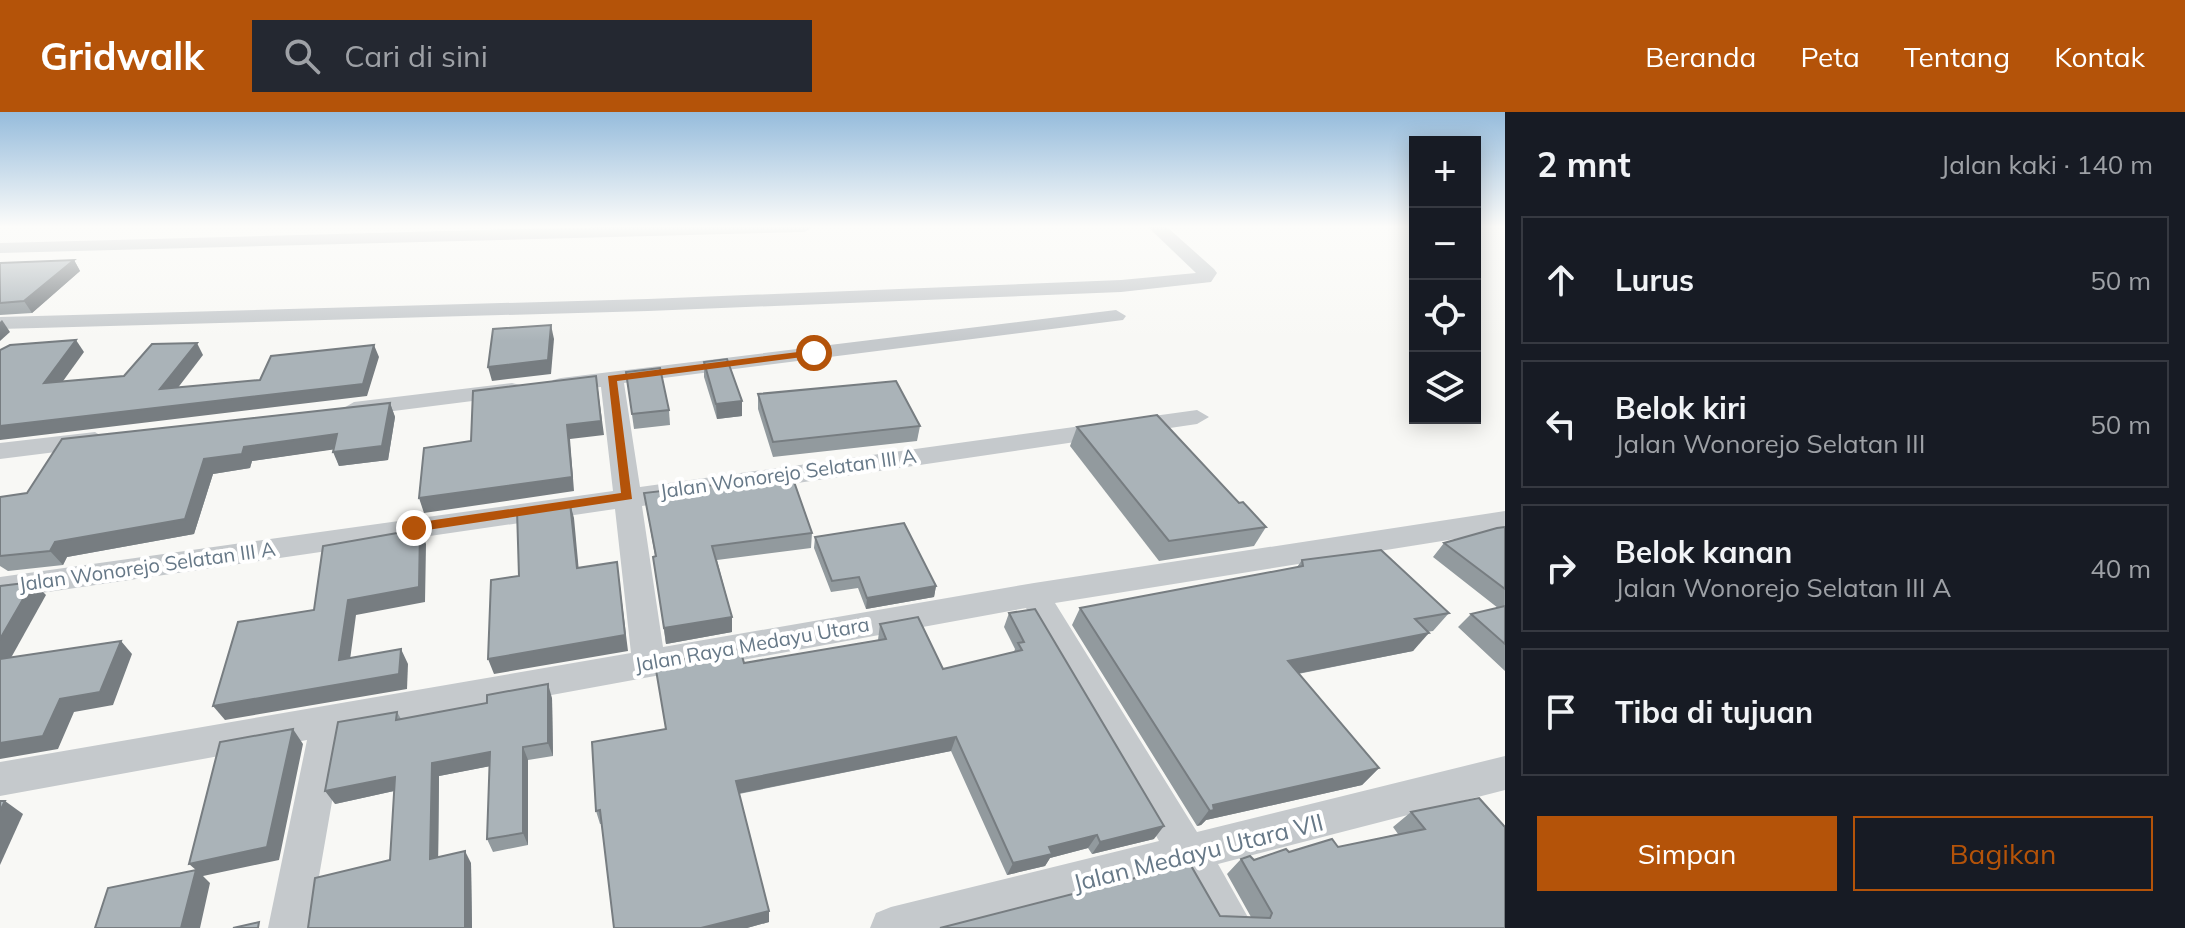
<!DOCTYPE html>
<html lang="id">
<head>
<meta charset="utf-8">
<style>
  :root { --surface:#171b24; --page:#242831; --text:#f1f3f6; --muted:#9ea1a6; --line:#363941; --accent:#b45309 }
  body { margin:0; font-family:Mulish,sans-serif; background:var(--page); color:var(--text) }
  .controls { position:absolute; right:24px; top:24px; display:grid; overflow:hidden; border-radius:0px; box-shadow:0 4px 20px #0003 }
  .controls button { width:72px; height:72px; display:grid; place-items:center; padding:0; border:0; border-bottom:2px solid var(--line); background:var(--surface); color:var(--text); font:40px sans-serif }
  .stop { position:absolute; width:24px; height:24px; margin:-18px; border:6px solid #b45309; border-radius:50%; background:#fff }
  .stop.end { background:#b45309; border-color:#fff; box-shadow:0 2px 8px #0008 }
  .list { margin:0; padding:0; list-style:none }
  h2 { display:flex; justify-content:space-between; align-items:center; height:104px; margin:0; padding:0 32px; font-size:34px }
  h2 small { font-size:26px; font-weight:400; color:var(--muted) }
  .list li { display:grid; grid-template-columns:52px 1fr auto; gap:24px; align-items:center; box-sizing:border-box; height:128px; margin:0 16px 16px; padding:0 16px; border:2px solid var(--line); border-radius:0px }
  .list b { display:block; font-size:30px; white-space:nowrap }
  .list p { margin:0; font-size:26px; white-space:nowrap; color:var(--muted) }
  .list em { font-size:26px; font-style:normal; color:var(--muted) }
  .actions { display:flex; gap:16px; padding:24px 32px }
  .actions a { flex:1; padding:18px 0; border:2px solid var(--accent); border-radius:0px; text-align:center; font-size:28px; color:var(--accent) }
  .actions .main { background:var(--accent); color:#fff }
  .icon { flex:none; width:44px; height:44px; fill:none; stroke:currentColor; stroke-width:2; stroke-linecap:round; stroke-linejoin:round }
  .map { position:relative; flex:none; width:1505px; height:816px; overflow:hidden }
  header { display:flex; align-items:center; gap:48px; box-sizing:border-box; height:112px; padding:0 40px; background:var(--accent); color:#fff }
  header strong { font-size:38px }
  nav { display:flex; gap:44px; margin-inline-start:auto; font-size:28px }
  .search { width:560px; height:72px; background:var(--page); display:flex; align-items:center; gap:20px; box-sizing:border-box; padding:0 28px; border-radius:0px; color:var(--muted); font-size:30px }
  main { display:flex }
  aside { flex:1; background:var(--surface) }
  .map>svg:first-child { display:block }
</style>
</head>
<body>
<header>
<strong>Gridwalk</strong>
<div class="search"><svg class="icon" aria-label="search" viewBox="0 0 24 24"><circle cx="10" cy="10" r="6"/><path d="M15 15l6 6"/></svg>Cari di sini</div>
<nav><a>Beranda</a><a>Peta</a><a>Tentang</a><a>Kontak</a></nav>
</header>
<main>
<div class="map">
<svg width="1505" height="816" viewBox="0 0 1505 816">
  <rect width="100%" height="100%" fill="#f8f8f5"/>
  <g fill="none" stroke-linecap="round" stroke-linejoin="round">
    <g fill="#c5c9cc" fill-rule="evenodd">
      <polygon points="598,115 813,115 804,120 0,141 0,131"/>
      <polygon points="1148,115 1167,115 1214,157 1217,161 1211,170 1121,180 648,199 0,217 0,205 648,187 1121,168 1196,161"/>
      <polygon points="1116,198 1126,204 1123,208 624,271 640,375 1197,298 1209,305 1197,312 642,394 663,535 1034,471 1505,399 1505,419 1055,491 1197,720 1505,644 1505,678 1218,752 1254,816 1209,816 1179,763 973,816 870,816 876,801 891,795 1159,729 1026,496 344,621 310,816 268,816 307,628 0,684 0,650 631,541 615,397 0,487 0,465 613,379 601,275 553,278 549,273 553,268 561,266"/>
      <polygon points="512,271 520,273 524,278 520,283 354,304 342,297 354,290"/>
      <polygon points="95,320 108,328 104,334 0,347 0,331"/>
    </g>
  </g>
  <g fill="#929a9e">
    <polygon points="74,148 80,159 32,201 0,203 0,151"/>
    <polygon points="704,250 742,289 742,304 717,307 704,265"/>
    <polygon points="626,260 669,298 670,313 634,317"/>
    <polygon points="758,282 920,314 917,329 773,345 758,297"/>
    <polygon points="390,291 395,305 388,348 339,354 333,337 252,349 250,356 213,362 194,422 67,445 63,453 8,459 0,454 0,385 27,381"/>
    <polygon points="1077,315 1239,391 1266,415 1254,434 1159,449 1070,334"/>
    <polygon points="644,381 812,421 811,436 717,448 732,505 732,520 666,532 653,445 655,444"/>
    <polygon points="1505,415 1505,559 1458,515 1471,502 1498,496 1433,445 1444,431"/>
    <polygon points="815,425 936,474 934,485 866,497 858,476 831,480 814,436"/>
    <polygon points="1302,448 1449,501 1433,519 1427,520 1413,539 1298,562 1379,656 1362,673 1206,708 1201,713 1197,714 1072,513 1080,496 1297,455"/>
    <polygon points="1009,501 1154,727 1092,742 1088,736 1050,746 1045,754 1007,763 951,639 739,682 769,810 747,816 614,816 602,712 600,712 596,699 665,618 744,551 878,528 880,512 943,557 1014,540 1015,537 1004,515"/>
    <polygon points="552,586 553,644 528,648 528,733 493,740 487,727 490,654 439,664 438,745 471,751 472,816 308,816 390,748 394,679 335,692 397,600 401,607"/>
    <polygon points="1411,700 1505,816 1220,804 1251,805 1227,762 1241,747 1254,748 1289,740 1338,735 1398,722 1393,715"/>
  </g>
  <g fill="#777d81">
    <polygon points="74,148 80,159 32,201 24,189"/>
    <polygon points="2,208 10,220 0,229 0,210"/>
    <polygon points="551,213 554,227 551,262 492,269 488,255"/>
    <polygon points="76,228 84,240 53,283 44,271"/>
    <polygon points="197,231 203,243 167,290 160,277"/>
    <polygon points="374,233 379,245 367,284 0,328 0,314 363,272"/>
    <polygon points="596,264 604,323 570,327 574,379 424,401 419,386 567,313"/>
    <polygon points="742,289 742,304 717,307 716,292"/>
    <polygon points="390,291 395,305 388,348 339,354 333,340"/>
    <polygon points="337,322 344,336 252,349 250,356 213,362 194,422 67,445 63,453 50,439 55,430 204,347 244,335"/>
    <polygon points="570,391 574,406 580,471 577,456"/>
    <polygon points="420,417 426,432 425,490 356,503 348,563 339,548 348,488"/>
    <polygon points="617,450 628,539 494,562 488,547"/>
    <polygon points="33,470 46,483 2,562 0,560 0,527"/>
    <polygon points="936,474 934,485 866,497 867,486"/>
    <polygon points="732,505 732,520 666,532 664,516"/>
    <polygon points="1429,521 1413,539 1275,566 1288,549"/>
    <polygon points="121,529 132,542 113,593 74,600 58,637 0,647 0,631 60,587"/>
    <polygon points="401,537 408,552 407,577 225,608 213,594"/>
    <polygon points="548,572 552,586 553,644 548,631"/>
    <polygon points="293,617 303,632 279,748 203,764 210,771 200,816 181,816 196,758 189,752"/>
    <polygon points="956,625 951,639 736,682 736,669"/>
    <polygon points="523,635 528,648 528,733 523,721"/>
    <polygon points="490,640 496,653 439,664 438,759 430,747 432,651"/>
    <polygon points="1379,656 1362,673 1206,708 1201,713 1197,714 1213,693"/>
    <polygon points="395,665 403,677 335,692 325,679"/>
    <polygon points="5,689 23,702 0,753 0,699"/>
    <polygon points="1164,714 1154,727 1092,742 1100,730"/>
    <polygon points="1097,723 1088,736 1050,746 1045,754 1007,763 1013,751 1049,735"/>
    <polygon points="465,739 471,751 472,816 465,816"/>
    <polygon points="769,799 769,810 747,816 701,816"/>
  </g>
  <g fill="#aab3b8" stroke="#777d81" stroke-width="2">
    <polygon points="74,148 24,189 0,191 0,151"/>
    <polygon points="551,213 548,248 488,255 493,217"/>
    <polygon points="76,228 44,271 124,264 152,232 197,231 160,277 260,268 271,244 374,233 363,272 0,314 0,238 10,233"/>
    <polygon points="727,247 742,289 716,292 704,250"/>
    <polygon points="660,256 669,298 632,302 626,260"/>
    <polygon points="596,264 601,309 567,313 572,365 419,386 424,336 471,329 473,279"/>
    <polygon points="896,269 920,314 773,330 758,282"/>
    <polygon points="390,291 382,334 333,340 337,322 244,335 242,342 204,347 185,407 55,430 50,439 0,444 0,385 27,381 62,327"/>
    <polygon points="1157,303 1239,391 1243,390 1266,415 1169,429 1077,315"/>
    <polygon points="792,364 812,421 712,434 732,505 664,516 653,445 656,444 644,381"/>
    <polygon points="570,391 577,456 617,450 625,523 488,547 491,468 519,464 517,398"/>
    <polygon points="904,411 936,474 867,486 859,465 832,469 815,425"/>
    <polygon points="1505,415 1505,477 1444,431 1497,416"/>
    <polygon points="420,417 419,475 348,488 339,548 401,537 399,562 213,594 238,510 314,498 323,434"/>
    <polygon points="1381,438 1449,501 1415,507 1429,521 1288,549 1379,656 1213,693 1214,698 1210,699 1080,496 1303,454 1302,448"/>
    <polygon points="33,470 0,527 0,474"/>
    <polygon points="1505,494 1505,532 1471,502"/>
    <polygon points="1035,497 1164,714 1100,730 1097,723 1049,735 1052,742 1013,751 956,625 736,669 769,799 701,816 614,816 600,698 596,699 592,630 666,617 655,552 740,537 744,551 886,527 880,512 918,505 943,557 1022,538 1018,531 1024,530 1009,501"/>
    <polygon points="121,529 100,580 60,587 43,624 0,631 0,547"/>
    <polygon points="548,572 548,631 523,635 523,721 487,727 490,640 432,651 430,747 465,739 465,816 308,816 315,766 390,748 395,665 325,679 338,610 397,600 396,608 487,591 487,583"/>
    <polygon points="293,617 267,735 189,752 220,630"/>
    <polygon points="1479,686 1505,715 1505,816 940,816 1190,752 1220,804 1270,806 1272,801 1241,747 1250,744 1254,748 1286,737 1289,740 1332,727 1338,735 1425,717 1411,700"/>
    <polygon points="0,689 5,689 0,699"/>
    <polygon points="196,758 181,816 95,816 108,776"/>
    <polygon points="259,810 258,816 233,816"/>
  </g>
  <linearGradient id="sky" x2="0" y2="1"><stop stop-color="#96bcdc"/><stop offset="0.5" stop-color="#fcfcfa"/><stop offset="1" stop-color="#fcfcfa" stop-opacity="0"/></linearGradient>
  <rect width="1505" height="229" fill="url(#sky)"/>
  <polygon fill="#b45309" points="814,238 818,243 617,269 632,387 414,420 408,416 414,411 621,381 608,264"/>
  <g text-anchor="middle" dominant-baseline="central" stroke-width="8" stroke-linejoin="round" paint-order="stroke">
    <g font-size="20" fill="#667887" stroke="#fff">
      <text transform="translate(788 361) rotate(-8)">Jalan Wonorejo Selatan III A</text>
      <text transform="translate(147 454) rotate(-8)">Jalan Wonorejo Selatan III A</text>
      <text transform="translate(752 532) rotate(-10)">Jalan Raya Medayu Utara</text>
    </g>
    <g font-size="24" fill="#667887" stroke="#fff">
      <text transform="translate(1198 740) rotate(-14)">Jalan Medayu Utara VII</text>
    </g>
  </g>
</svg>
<div class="controls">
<button>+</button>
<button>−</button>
<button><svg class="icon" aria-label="locate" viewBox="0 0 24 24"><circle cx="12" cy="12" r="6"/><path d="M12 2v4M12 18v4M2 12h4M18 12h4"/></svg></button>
<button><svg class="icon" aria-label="layers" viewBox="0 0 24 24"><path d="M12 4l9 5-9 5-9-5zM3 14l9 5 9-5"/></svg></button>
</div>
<div class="stop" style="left:814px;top:241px"></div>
<div class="stop end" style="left:414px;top:416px"></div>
</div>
<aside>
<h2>2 mnt<small>Jalan kaki · 140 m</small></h2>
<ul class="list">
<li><svg class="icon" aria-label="ahead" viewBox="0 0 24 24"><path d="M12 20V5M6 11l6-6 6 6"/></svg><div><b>Lurus</b></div><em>50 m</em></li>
<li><svg class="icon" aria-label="left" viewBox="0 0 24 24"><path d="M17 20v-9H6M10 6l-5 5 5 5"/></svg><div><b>Belok kiri</b><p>Jalan Wonorejo Selatan III</p></div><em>50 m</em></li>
<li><svg class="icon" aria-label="right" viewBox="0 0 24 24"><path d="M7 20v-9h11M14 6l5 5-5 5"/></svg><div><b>Belok kanan</b><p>Jalan Wonorejo Selatan III A</p></div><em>40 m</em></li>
<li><svg class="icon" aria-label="arrive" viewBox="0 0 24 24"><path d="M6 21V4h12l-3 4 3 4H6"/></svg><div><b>Tiba di tujuan</b></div></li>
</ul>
<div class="actions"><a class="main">Simpan</a><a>Bagikan</a></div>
</aside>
</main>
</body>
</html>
